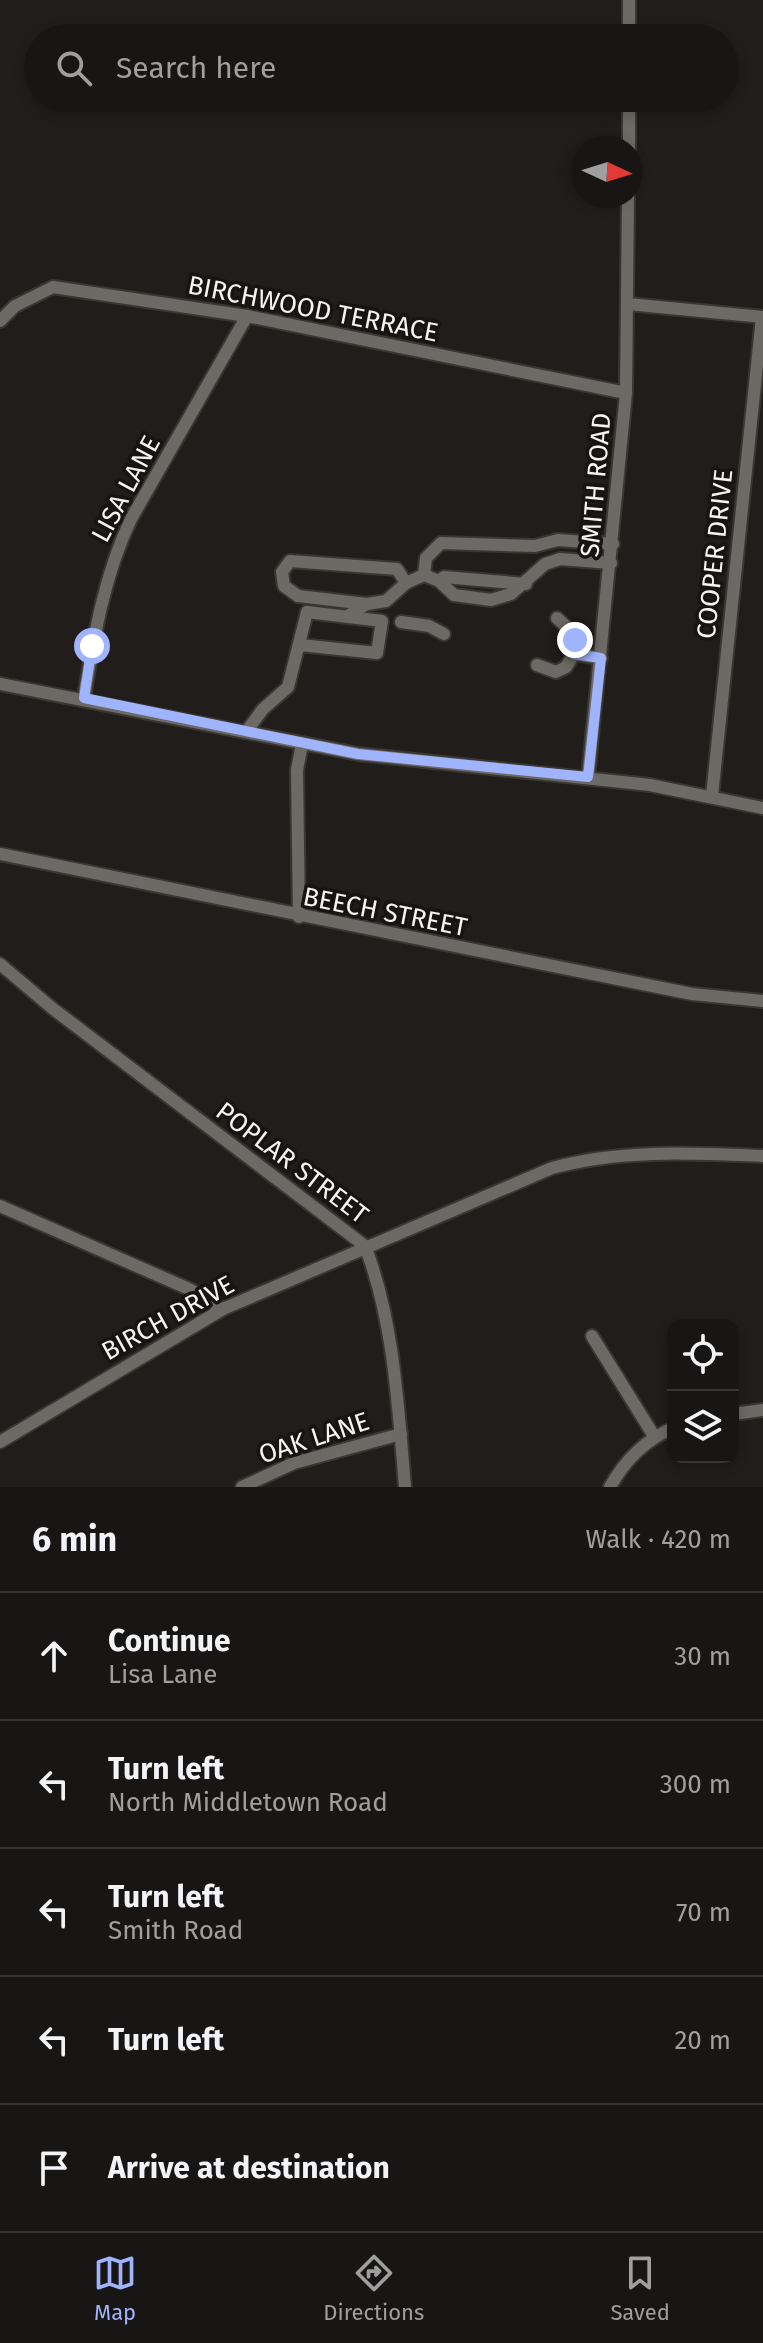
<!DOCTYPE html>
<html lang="en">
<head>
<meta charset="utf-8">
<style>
  :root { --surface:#181614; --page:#211f1d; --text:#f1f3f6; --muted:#9f9fa0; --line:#363534; --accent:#a0b3fd }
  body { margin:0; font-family:"Fira Sans",sans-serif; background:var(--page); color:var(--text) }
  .controls { position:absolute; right:24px; bottom:24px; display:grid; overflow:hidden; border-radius:16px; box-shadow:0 4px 12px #0003 }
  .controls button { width:72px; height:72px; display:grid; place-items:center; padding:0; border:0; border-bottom:2px solid var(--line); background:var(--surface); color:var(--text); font:40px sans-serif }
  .compass { position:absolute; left:571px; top:136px; width:72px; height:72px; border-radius:50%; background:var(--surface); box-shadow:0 4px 12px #0003; rotate:94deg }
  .stop { position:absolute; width:24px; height:24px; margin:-18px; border:6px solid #a0b3fd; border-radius:50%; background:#fff }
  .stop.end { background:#a0b3fd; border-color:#fff; box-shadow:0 2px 8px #0008 }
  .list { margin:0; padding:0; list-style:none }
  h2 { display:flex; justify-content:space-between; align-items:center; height:104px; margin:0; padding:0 32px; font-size:34px }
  h2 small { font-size:26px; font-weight:400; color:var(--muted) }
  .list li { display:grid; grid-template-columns:52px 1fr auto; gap:24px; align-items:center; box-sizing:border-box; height:128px; padding:0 32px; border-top:2px solid var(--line) }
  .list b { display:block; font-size:30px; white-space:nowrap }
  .list p { margin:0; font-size:26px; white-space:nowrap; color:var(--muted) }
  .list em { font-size:26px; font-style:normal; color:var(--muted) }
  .icon { flex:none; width:44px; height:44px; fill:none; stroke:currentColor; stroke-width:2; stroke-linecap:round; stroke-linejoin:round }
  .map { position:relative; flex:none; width:763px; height:1487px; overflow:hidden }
  .search { position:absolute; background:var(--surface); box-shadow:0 4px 12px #0003; left:24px; right:24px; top:24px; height:88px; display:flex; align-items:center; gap:20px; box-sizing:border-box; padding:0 28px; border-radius:44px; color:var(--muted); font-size:30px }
  .sheet { height:744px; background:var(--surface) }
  nav { display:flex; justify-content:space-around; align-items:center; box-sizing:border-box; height:112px; border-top:2px solid var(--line); background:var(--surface); font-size:22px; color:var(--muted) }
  nav a { display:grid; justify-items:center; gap:4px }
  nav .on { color:var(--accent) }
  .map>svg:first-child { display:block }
</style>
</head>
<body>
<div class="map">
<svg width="763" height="1487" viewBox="0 0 763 1487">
  <rect width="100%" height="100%" fill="#201d1a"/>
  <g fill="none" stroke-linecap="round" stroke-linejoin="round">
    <g stroke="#393734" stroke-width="16">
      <g id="minor">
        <polyline points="629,38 629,0"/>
        <polyline points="629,148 629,98"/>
        <polyline points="628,304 763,317"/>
        <polyline points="0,321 15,306 53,287 247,316 626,393"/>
        <polyline points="424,575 426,558 441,543 535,546 558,540 613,544"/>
        <polyline points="439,581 444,577 526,584"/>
        <polyline points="367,604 298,596 284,586 282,572 290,561 397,569 406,583"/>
        <polyline points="349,615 367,604 386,601 406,583 424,575 439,581 454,595 491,600 511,594 545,564 560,559 611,563"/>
        <polyline points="557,618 572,632 574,654 601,658"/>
        <polyline points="401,622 429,626 444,634"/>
        <polyline points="537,665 556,672 566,667 574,654"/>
        <polyline points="0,684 358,754 650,785 763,808"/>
        <path d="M84,698c10,-62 20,-122 47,-179l116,-203"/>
        <polyline points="246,732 263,709 288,687 307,612 382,621 377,653 300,645"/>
        <polyline points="588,777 626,393 628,196"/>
        <polyline points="712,796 762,317"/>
        <polyline points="0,854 692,994 763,1001"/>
        <polyline points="299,917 297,770 302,744"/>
        <path d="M0,964l52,44 313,238c29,75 33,160 40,241"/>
        <polyline points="0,1206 189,1289 223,1309"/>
        <polyline points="592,1336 654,1436"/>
        <polyline points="733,1414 763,1410"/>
        <path d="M0,1442l223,-133 329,-141c69,-19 140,-15 211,-12"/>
        <polyline points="242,1487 294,1463 401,1434"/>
        <path d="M610,1487c15,-27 35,-47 63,-59"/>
      </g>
    </g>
    <use href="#minor" stroke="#6d6965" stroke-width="12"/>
  </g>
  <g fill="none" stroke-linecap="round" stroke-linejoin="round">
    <polyline stroke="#a0b3fd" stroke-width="10" points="92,646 84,698 358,754 588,777 601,658 574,654 575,640"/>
  </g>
  <g text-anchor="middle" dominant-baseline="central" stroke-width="7" stroke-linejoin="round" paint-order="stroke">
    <g font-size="26" fill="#f6f4f1" stroke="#171411">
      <text transform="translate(313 309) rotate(11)">BIRCHWOOD TERRACE</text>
      <text transform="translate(596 485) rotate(-85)">SMITH ROAD</text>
      <text transform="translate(126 489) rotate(-62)">LISA LANE</text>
      <text transform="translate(715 554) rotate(-84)">COOPER DRIVE</text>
      <text transform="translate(385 912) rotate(11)">BEECH STREET</text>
      <text transform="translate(292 1163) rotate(37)">POPLAR STREET</text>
      <text transform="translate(168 1318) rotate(-29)">BIRCH DRIVE</text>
      <text transform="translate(314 1438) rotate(-18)">OAK LANE</text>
    </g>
  </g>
</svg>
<div class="controls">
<button><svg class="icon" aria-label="locate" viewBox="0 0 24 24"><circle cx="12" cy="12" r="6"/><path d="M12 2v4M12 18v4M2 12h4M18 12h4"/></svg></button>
<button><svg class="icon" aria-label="layers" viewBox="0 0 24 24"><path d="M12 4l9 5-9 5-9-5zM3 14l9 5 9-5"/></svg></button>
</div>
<svg class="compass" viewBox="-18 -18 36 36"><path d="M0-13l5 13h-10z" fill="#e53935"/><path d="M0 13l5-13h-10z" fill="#9f9fa0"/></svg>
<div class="stop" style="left:92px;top:646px"></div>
<div class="stop end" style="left:575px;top:640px"></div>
<div class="search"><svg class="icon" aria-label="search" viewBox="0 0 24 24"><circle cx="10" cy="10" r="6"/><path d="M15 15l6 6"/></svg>Search here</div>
</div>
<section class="sheet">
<h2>6 min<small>Walk · 420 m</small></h2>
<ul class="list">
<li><svg class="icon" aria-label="ahead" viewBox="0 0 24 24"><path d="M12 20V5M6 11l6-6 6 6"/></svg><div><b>Continue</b><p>Lisa Lane</p></div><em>30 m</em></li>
<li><svg class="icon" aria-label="left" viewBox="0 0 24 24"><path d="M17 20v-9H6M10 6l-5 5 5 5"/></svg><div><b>Turn left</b><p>North Middletown Road</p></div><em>300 m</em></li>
<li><svg class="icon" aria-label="left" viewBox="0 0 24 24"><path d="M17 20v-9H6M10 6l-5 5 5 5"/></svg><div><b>Turn left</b><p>Smith Road</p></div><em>70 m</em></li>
<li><svg class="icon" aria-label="left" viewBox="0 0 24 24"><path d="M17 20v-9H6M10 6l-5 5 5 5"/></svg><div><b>Turn left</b></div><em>20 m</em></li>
<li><svg class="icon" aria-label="arrive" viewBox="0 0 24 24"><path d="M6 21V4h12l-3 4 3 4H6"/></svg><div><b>Arrive at destination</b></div></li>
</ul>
</section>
<nav>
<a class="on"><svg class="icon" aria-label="map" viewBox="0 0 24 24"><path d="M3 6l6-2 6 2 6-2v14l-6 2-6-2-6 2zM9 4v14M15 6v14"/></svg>Map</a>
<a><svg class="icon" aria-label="directions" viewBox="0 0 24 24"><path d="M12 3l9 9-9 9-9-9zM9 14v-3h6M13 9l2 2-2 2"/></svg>Directions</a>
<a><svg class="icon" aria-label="saved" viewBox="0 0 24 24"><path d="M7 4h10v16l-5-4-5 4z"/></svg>Saved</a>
</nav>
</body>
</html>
